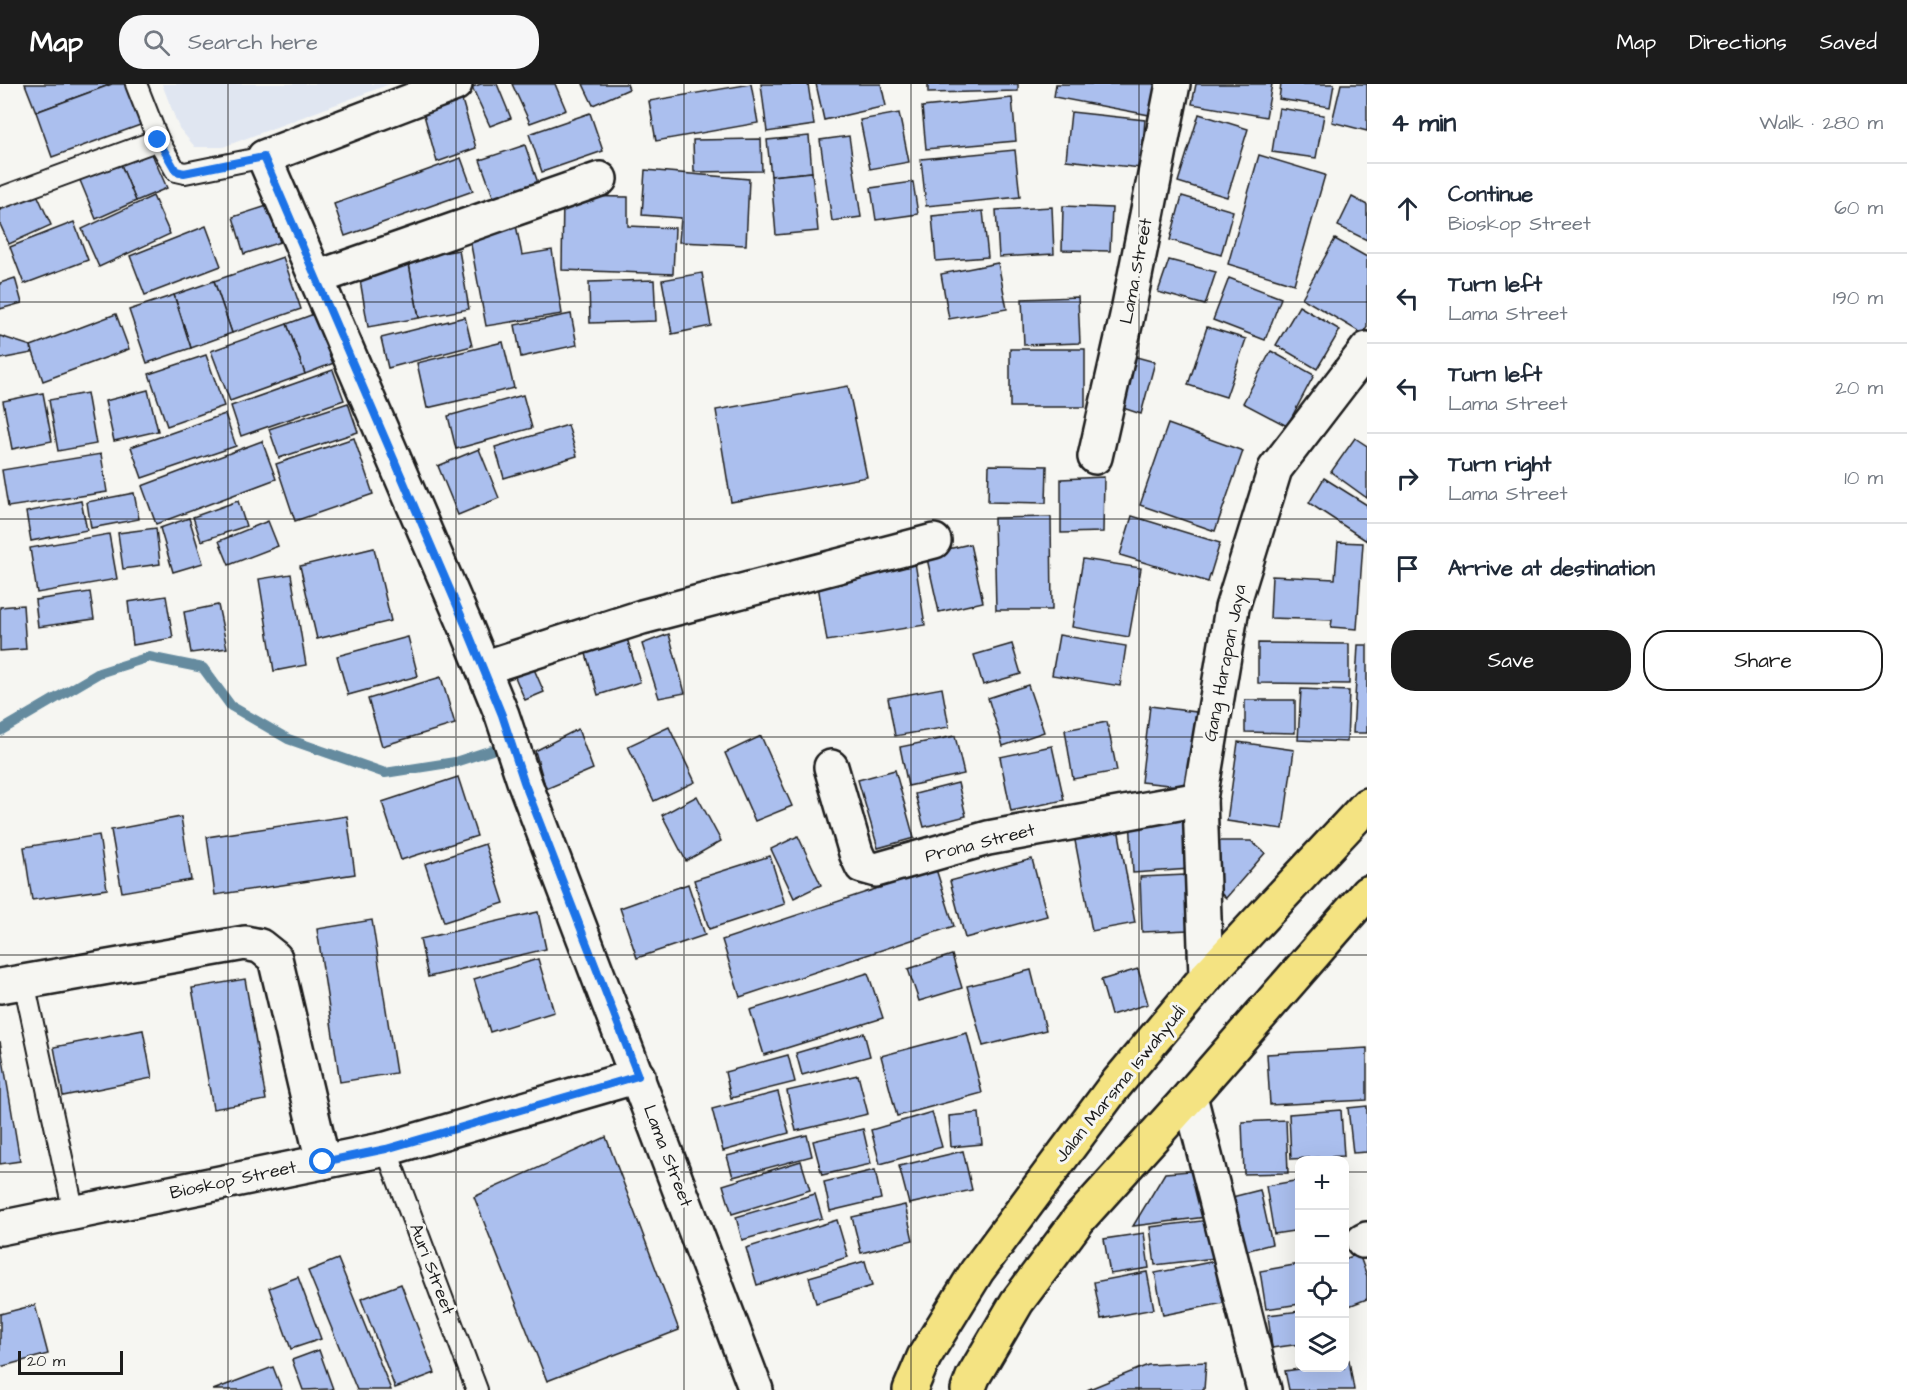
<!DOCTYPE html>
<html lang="en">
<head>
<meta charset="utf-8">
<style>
  :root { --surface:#fff; --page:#f6f6f7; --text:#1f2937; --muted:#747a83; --line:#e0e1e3; --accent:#1c1c1c }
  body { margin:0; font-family:"Architects Daughter",sans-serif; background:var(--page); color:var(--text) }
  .controls { position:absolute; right:18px; bottom:18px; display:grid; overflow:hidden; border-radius:12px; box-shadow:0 6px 24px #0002 }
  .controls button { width:54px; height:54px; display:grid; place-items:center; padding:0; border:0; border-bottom:2px solid var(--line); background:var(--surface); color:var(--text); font:30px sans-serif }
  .scale { position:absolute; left:18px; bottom:15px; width:105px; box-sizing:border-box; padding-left:6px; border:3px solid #1c1c1c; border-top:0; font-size:16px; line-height:21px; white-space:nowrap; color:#1c1c1c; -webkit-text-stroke:4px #f6f6f2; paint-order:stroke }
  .stop { position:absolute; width:18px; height:18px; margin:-14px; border:4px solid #1a73e8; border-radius:50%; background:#fff }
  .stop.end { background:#1a73e8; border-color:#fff; box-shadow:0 2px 6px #0008 }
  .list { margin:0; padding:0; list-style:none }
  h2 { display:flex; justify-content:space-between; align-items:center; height:78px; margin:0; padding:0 24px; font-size:26px }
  h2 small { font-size:20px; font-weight:400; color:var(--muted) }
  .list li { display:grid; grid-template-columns:39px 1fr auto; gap:18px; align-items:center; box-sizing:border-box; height:90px; padding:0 24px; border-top:2px solid var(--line) }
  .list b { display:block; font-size:22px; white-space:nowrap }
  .list p { margin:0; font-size:20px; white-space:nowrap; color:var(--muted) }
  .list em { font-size:20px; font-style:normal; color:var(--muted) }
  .actions { display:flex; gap:12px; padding:18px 24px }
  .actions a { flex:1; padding:14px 0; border:2px solid var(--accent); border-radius:24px; text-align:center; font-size:21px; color:var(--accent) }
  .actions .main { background:var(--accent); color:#fff }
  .icon { flex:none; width:33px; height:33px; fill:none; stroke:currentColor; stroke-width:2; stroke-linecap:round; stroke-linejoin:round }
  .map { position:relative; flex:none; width:1367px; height:1306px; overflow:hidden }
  header { display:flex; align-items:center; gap:36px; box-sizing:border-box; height:84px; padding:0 30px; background:var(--accent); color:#fff }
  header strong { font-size:28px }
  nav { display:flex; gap:33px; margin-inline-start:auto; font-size:21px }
  .search { width:420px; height:54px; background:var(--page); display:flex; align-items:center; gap:15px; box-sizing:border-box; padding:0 21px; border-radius:24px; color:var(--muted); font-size:22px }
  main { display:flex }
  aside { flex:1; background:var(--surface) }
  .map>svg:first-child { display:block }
</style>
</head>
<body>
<header>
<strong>Map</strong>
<div class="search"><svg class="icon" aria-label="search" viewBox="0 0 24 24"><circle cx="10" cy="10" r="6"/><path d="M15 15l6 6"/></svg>Search here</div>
<nav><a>Map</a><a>Directions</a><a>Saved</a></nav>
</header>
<main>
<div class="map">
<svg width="1367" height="1306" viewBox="0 0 1367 1306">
  <rect width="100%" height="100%" fill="#f6f6f2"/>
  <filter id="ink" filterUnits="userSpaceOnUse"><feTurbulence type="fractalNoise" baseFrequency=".0167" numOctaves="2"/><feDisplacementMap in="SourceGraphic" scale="12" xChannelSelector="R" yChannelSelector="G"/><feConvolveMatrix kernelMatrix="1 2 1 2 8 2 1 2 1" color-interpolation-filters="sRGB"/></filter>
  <g filter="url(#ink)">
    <polygon fill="#e0e6f1" points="162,0 390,0 223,63 195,63 179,44"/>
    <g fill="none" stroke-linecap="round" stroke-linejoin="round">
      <polyline stroke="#658b9f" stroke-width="10" points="0,647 99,589 149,573 203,584 231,622 288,655 385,689 455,678 492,666"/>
    </g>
    <g fill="#abbfee" stroke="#1c1c1c" stroke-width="1.5">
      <polygon points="25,0 112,0 36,28"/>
      <polygon points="112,0 129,0 143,40 52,73 36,28"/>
      <polygon points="481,0 497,0 511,34 490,42 472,3"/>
      <polygon points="512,0 555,0 566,26 530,39"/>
      <polygon points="583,0 627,0 629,5 593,21"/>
      <polygon points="751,0 758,39 656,57 649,17"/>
      <polygon points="761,0 808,0 814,41 767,48"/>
      <polygon points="816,0 881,0 886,22 824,36"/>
      <polygon points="928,0 1018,0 1018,7 928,9"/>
      <polygon points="1056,0 1166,0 1160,33 1054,13"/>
      <polygon points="1196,0 1272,0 1266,33 1192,20"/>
      <polygon points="1281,0 1334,0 1330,23 1279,15"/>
      <polygon points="1341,0 1367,0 1367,47 1332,38"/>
      <polygon points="460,9 476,64 437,78 421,20"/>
      <polygon points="1012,14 1016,57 926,65 922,23"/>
      <polygon points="1279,24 1324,31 1316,74 1272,68"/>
      <polygon points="1071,28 1145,36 1141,84 1066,76"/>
      <polygon points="590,29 603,67 542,88 529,50"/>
      <polygon points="899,29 909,78 870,85 860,36"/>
      <polygon points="1199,30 1248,45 1227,113 1178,98"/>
      <polygon points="809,52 812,88 771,92 767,56"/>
      <polygon points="849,52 861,133 832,137 820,56"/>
      <polygon points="761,55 762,87 694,88 693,56"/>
      <polygon points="525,61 538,99 494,115 480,76"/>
      <polygon points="149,63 167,104 136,117 119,76"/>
      <polygon points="1015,66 1020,113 926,122 921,75"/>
      <polygon points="1259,71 1325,91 1294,200 1228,180"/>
      <polygon points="461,74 473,107 345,152 334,120"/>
      <polygon points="119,76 136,117 96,135 79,94"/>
      <polygon points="645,86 749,95 746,161 679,158 681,134 642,131"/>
      <polygon points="812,88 818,147 776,151 771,92"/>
      <polygon points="913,98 918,130 876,136 871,104"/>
      <polygon points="36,108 51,141 9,160 0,140 0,125"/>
      <polygon points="153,112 170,150 99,183 82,145"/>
      <polygon points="563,112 628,113 628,142 675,144 673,190 562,186"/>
      <polygon points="1182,112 1233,127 1221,171 1170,156"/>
      <polygon points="1352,113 1367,121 1367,156 1338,142"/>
      <polygon points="267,122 280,158 244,170 233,133"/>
      <polygon points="1063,122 1112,124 1110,167 1062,166"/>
      <polygon points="1052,123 1054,170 999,173 996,126"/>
      <polygon points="983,127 988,173 936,177 932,132"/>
      <polygon points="515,136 522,171 552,166 562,230 486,242 468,145"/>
      <polygon points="74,138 88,176 24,200 10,163"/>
      <polygon points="206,142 221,182 145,211 130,172"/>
      <polygon points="1335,155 1367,173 1367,243 1363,250 1302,214"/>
      <polygon points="459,166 469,225 419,234 408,175"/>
      <polygon points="283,173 301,225 232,249 214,197"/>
      <polygon points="408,175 419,234 368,243 358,184"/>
      <polygon points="1169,176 1216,188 1205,221 1158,208"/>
      <polygon points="998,179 1007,225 949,235 941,190"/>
      <polygon points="702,189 711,242 672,250 662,196"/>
      <polygon points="15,194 22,219 0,225 0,199"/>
      <polygon points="1229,194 1281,214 1265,256 1213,236"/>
      <polygon points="654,196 656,237 590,239 589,198"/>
      <polygon points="214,197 232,249 191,264 174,211"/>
      <polygon points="174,211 191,264 147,279 129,226"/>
      <polygon points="1078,213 1080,259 1024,261 1022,215"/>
      <polygon points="1299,222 1340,246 1317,285 1276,261"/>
      <polygon points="322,227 339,277 305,290 287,240"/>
      <polygon points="116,230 129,265 43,297 31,262"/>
      <polygon points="571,230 577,261 521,273 515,241"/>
      <polygon points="465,233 472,262 388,284 381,254"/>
      <polygon points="287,240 305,290 230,317 211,267"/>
      <polygon points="1207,243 1246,255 1226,313 1188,301"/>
      <polygon points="0,252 31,262 32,269 0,275"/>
      <polygon points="503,258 514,304 427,324 417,279"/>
      <rect x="1010" y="265" width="75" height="58"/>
      <polygon points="1271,267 1314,291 1287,342 1243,319"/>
      <polygon points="206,271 224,322 167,342 149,290"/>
      <polygon points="1129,271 1155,278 1141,330 1117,322"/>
      <polygon points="333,286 344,316 241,352 231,322"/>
      <polygon points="848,302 867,393 731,418 716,326"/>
      <polygon points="148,306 158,347 114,357 105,317"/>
      <polygon points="43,309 52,357 12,365 3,317"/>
      <polygon points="87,309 96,360 58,367 49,316"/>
      <polygon points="523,311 532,344 456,365 448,332"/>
      <polygon points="348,319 358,348 279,374 269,345"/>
      <polygon points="225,330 236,362 142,394 131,363"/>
      <polygon points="1168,340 1243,367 1215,447 1140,421"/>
      <polygon points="568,341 577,372 504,394 495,363"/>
      <polygon points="354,354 373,410 295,437 276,380"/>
      <polygon points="1355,354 1367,362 1367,414 1331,388"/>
      <polygon points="262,357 276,395 156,440 142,402"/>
      <polygon points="479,365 499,414 458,431 438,382"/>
      <polygon points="101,370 107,408 8,423 2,386"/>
      <polygon points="989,381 1047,382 1046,419 988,418"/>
      <polygon points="1104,393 1103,448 1061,449 1061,395"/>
      <polygon points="1324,394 1367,421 1367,457 1309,419"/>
      <polygon points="134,409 139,435 91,444 87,418"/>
      <polygon points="81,417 87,446 31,457 26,428"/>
      <polygon points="238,417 246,442 201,457 193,433"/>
      <polygon points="1132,432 1220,459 1208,498 1120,471"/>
      <polygon points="1051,433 1052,526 996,526 994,434"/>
      <polygon points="189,434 203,479 173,488 160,444"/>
      <polygon points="268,437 278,462 229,481 219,457"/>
      <polygon points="156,444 160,480 123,485 118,449"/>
      <polygon points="109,450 117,495 37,509 30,464"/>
      <polygon points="1338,458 1363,459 1357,545 1331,543 1332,536 1270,534 1272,492 1335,495"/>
      <polygon points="970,460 983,518 939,528 926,470"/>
      <polygon points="374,464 391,537 317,555 300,482"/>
      <polygon points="914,472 925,541 827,557 816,489"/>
      <polygon points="1083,475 1141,484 1129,553 1072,543"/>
      <polygon points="291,490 306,581 274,587 259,495"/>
      <polygon points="90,508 94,535 38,543 35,516"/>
      <polygon points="166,512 173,554 133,561 128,518"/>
      <polygon points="23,521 26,565 0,567 0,523"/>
      <polygon points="218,521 227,564 191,569 184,528"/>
      <polygon points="624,544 640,598 598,611 582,556"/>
      <polygon points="669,550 685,609 659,614 642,560"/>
      <polygon points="1059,551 1126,562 1120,602 1052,591"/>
      <polygon points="408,553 418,592 348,611 337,572"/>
      <polygon points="1258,559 1349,560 1349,600 1258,599"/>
      <polygon points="1012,560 1021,590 983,601 974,571"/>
      <polygon points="1358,561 1367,561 1367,649 1353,649"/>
      <polygon points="531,578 544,608 525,616 512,586"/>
      <polygon points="441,593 455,640 382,662 368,615"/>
      <polygon points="1028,601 1044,648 1003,662 988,614"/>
      <polygon points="942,604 949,643 895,652 888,614"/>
      <polygon points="1301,605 1349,607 1347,658 1298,656"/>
      <polygon points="1245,616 1295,616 1295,649 1245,648"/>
      <polygon points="1150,622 1196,628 1188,703 1141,698"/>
      <polygon points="1107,638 1117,687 1073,695 1065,646"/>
      <polygon points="669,643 695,698 654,717 628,662"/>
      <polygon points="578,645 593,685 546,705 535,667"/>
      <polygon points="761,652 792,722 755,737 725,669"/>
      <polygon points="955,652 964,690 908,702 900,663"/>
      <polygon points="1238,658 1294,666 1283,745 1227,737"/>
      <polygon points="1052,662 1064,716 1011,727 1000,673"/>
      <polygon points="895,686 914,754 878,764 858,696"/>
      <polygon points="458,693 477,752 401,776 382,718"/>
      <polygon points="958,699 966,732 924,743 915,710"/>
      <polygon points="697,712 721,757 686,777 662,731"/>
      <polygon points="1186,728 1190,785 1133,789 1130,733"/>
      <polygon points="347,732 355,790 215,811 207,753"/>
      <polygon points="181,733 191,796 122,808 111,746"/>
      <polygon points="1117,738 1135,839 1092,847 1073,746"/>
      <polygon points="99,751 107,805 32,816 24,763"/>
      <polygon points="798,752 821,801 794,814 771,765"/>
      <polygon points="1218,757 1251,757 1265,769 1226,814 1213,802"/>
      <polygon points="485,760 504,819 444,838 425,780"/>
      <polygon points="770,772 785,820 709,845 694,796"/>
      <polygon points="1032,775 1047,832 965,854 950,797"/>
      <polygon points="936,785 954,842 740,913 722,856"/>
      <polygon points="1186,791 1189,846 1142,848 1140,793"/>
      <polygon points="688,800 705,851 637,874 620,824"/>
      <polygon points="538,828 546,865 428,893 420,855"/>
      <polygon points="372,836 396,989 340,998 317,845"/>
      <polygon points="952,871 962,904 919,917 908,885"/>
      <polygon points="538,875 554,928 490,948 474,895"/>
      <polygon points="1138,885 1148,920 1111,931 1101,896"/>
      <polygon points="1031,886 1046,946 983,962 967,902"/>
      <polygon points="868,889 883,934 764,971 750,926"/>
      <polygon points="245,895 266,1016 213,1025 192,904"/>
      <polygon points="143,946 152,994 63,1012 54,963"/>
      <polygon points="864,949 870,972 802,991 796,969"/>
      <polygon points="967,949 982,1009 897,1032 881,972"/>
      <polygon points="0,957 20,1077 0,1080"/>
      <polygon points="1367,964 1367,1016 1270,1021 1267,970"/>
      <polygon points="788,971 795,998 731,1014 725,988"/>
      <polygon points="858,991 868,1030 796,1047 787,1007"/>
      <polygon points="778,1008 789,1049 723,1067 712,1025"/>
      <polygon points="1367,1022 1367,1068 1353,1069 1348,1024"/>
      <polygon points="1341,1026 1344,1072 1291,1075 1289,1030"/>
      <polygon points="932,1028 942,1063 880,1080 871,1046"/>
      <polygon points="979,1029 982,1060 951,1063 949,1032"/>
      <polygon points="1286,1036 1288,1089 1244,1090 1242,1038"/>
      <polygon points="863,1045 871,1080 822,1091 813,1057"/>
      <polygon points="807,1051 812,1072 733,1093 727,1072"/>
      <polygon points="606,1053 679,1246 547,1297 474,1113"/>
      <polygon points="963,1067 972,1106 909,1120 899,1082"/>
      <polygon points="801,1077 810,1106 732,1130 723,1101"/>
      <polygon points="875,1086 881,1115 830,1127 824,1098"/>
      <polygon points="1202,1086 1206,1133 1133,1142 1165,1089"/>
      <polygon points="1300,1096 1300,1146 1274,1150 1266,1102"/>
      <polygon points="1260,1106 1272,1160 1245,1167 1232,1113"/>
      <polygon points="815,1110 822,1134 742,1156 736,1133"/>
      <polygon points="905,1121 913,1156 861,1169 852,1133"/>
      <polygon points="837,1136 848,1173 757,1201 746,1164"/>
      <polygon points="1210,1136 1215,1174 1155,1181 1150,1143"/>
      <polygon points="1144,1149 1149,1184 1110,1190 1104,1155"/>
      <polygon points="1359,1170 1367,1192 1367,1215 1344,1224 1344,1175"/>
      <polygon points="338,1175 391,1306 357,1306 308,1187"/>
      <polygon points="1221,1176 1229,1218 1163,1231 1155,1189"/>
      <polygon points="865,1177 872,1202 816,1219 809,1193"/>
      <polygon points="1300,1180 1300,1220 1266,1225 1260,1187"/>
      <polygon points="1147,1188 1154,1225 1101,1235 1094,1198"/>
      <polygon points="298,1193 321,1255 291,1265 269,1204"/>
      <polygon points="401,1200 435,1289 395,1304 361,1215"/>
      <polygon points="35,1221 48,1270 0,1283 0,1230"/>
      <polygon points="1300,1227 1300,1260 1272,1264 1268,1231"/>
      <polygon points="319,1266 333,1305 303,1306 292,1276"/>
      <polygon points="1349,1276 1354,1306 1289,1306 1285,1287 1307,1284 1344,1284 1344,1277"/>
      <polygon points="1206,1278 1204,1306 1087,1306 1148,1281"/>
      <polygon points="273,1283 282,1306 213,1306"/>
    </g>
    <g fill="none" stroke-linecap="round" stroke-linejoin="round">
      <g stroke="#1c1c1c" stroke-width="24">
        <g id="service">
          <polyline points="136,0 158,56 176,87 185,89 264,73"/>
          <polyline points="0,114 158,56"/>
          <polyline points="24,898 74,1129"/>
          <polyline points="386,1065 477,1306"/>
        </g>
      </g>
      <g stroke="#1c1c1c" stroke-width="38">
        <g id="minor">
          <polyline points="455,0 264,73 467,545 502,631 524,697 756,1306"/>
          <polyline points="316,194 600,95"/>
          <polyline points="1095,373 1127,232 1173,0"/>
          <polyline points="483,584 642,533 934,457"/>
          <polyline points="831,683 856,769 862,782 876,786 988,754 1200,715"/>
          <polyline points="1206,893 1200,715 1232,524 1275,385 1367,265"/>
          <polyline points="0,902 245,859 260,862 275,874 323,1078"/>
          <polyline points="1190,1012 1264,1306"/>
          <polyline points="0,1144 386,1065 638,992"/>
          <polyline points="1363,1157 1367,1155"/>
        </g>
      </g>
      <g stroke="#1c1c1c" stroke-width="38">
        <g id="trunk">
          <polyline points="910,1306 924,1273 977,1187 1113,1004 1206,893 1367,721"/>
          <polyline points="968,1306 973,1293 1017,1218 1079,1135 1190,1012 1367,809"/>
        </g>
      </g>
      <use href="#service" stroke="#f6f6f2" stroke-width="20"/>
      <use href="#minor" stroke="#f6f6f2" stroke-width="33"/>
      <use href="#trunk" stroke="#f4e382" stroke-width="33"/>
    </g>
  </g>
  <g fill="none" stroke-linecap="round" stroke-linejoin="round" filter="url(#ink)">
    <polyline stroke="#1a73e8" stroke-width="8" points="158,56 176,87 184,89 264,73 467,545 502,631 524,698 638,992 386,1065 323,1078"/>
  </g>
  <path fill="none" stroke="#1c1c1c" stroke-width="1.5" stroke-opacity="0.55" d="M228,0v1306M456,0v1306M684,0v1306M911,0v1306M1139,0v1306M0,218h1367M0,435h1367M0,653h1367M0,871h1367M0,1088h1300M1344,1088h23"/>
  <g text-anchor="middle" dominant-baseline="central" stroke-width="6" stroke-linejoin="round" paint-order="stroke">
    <g font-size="18" fill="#1c1c1c" stroke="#f6f6f2">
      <text transform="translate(1136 187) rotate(-79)">Lama Street</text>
      <text transform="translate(1225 579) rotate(-79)">Gang Harapan Jaya</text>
      <text transform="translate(980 759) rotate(-14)">Prona Street</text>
      <text transform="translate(1120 1000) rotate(-51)">Jalan Marsma Iswahyudi</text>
      <text transform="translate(668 1072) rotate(69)">Lama Street</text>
      <text transform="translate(233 1096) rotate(-12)">Bioskop Street</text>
      <text transform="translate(432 1185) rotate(69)">Auri Street</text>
    </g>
  </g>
</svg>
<div class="controls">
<button>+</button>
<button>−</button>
<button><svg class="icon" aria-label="locate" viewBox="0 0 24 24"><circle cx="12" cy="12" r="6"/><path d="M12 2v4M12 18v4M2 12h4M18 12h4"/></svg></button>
<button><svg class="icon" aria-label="layers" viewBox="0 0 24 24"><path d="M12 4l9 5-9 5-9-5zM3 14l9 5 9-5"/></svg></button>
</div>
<div class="scale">20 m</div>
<div class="stop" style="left:323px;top:1078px"></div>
<div class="stop end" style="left:158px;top:56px"></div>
</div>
<aside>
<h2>4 min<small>Walk · 280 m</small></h2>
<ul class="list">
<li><svg class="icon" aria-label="ahead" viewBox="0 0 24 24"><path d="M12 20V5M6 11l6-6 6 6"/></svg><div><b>Continue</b><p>Bioskop Street</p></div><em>60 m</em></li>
<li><svg class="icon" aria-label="left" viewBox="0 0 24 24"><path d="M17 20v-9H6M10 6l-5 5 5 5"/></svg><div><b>Turn left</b><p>Lama Street</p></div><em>190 m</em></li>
<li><svg class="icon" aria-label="left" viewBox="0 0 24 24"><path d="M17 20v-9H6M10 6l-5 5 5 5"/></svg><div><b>Turn left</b><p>Lama Street</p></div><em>20 m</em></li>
<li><svg class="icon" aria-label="right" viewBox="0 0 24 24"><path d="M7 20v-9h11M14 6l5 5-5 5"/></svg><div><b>Turn right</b><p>Lama Street</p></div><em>10 m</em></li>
<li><svg class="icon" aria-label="arrive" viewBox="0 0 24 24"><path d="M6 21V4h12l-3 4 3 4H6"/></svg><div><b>Arrive at destination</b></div></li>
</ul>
<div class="actions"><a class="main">Save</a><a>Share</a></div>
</aside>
</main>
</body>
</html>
